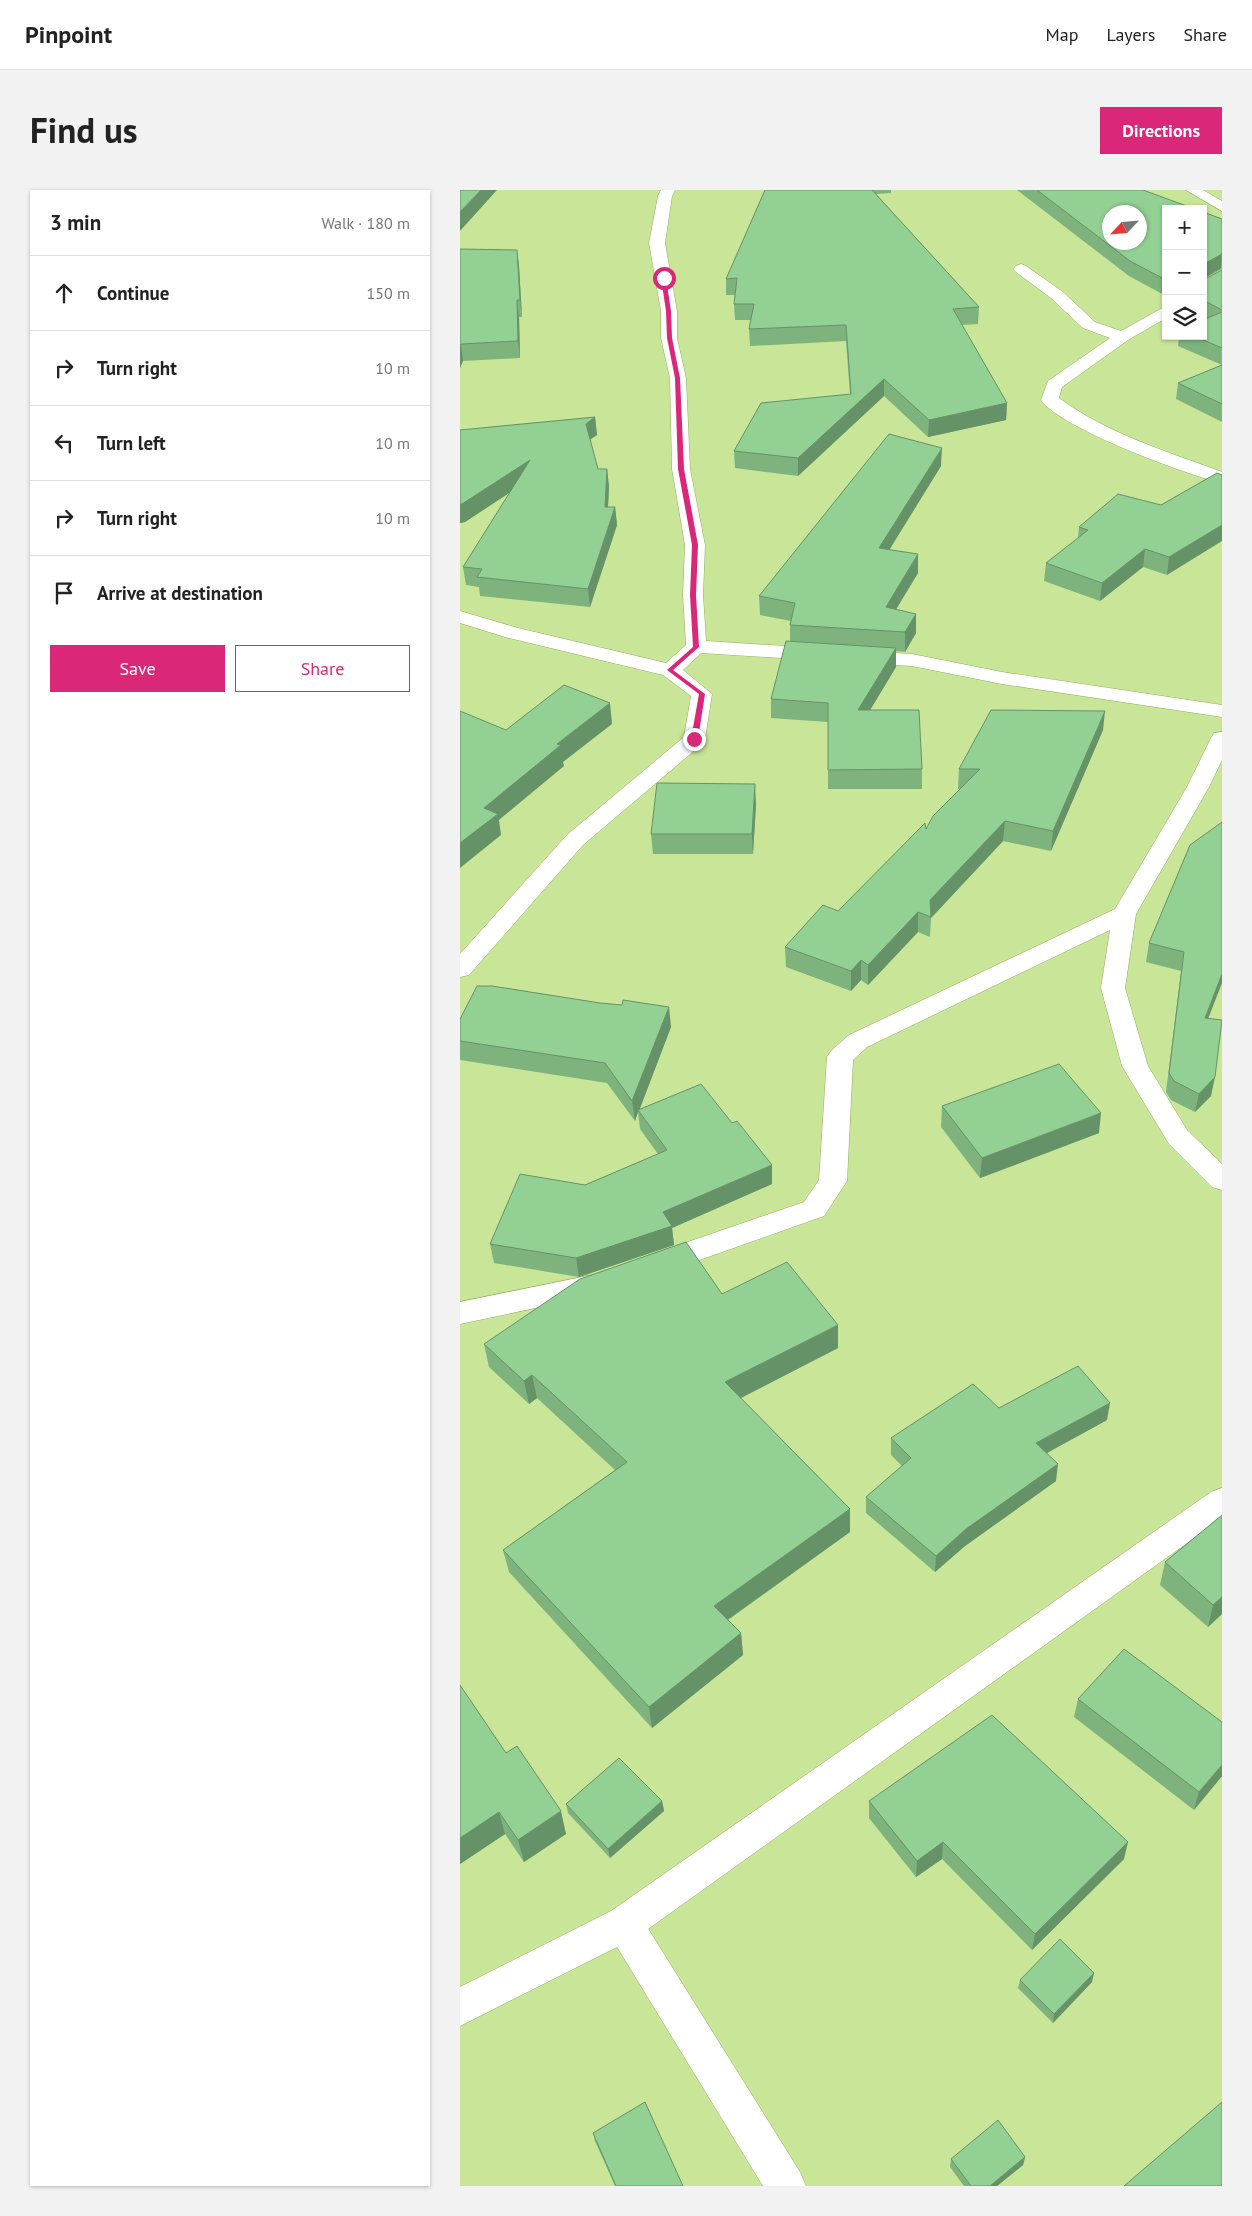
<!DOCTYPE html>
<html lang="en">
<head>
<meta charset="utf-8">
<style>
  :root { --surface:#fff; --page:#f2f2f2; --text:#222; --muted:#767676; --line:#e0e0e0; --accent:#db2777 }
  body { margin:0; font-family:"PT Sans",sans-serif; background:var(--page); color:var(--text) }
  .controls { position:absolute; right:15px; top:15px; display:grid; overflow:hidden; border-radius:0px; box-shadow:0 1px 4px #0004 }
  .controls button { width:45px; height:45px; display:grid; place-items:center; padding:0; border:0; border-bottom:1px solid var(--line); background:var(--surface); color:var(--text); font:25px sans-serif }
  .compass { position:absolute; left:642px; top:15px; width:45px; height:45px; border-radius:50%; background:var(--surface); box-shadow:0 1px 4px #0004; rotate:244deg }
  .stop { position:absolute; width:15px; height:15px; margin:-11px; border:4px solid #db2777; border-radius:50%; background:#fff }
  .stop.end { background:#db2777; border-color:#fff; box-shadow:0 1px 5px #0008 }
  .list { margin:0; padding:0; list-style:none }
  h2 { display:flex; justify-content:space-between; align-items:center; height:65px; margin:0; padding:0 20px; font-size:21px }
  h2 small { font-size:16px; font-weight:400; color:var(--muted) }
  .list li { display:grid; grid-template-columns:32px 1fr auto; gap:15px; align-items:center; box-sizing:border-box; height:75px; padding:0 20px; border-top:1px solid var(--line) }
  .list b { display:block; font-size:19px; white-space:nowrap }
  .list em { font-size:16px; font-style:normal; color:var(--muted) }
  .actions { display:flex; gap:10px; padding:15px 20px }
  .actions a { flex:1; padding:11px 0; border:1px solid var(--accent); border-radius:0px; text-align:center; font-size:18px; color:var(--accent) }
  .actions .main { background:var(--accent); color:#fff }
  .icon { flex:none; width:28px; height:28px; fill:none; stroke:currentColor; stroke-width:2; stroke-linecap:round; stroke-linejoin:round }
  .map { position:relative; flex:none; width:762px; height:1996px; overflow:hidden; border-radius:0px }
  header { display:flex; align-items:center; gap:30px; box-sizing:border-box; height:70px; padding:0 25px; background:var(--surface); border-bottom:1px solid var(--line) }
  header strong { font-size:24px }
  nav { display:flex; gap:28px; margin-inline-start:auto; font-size:18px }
  .intro { display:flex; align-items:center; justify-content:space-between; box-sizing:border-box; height:120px; padding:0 30px }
  h1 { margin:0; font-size:35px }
  .button { padding:12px 22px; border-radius:0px; background:var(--accent); color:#fff; font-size:18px; font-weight:700 }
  main { display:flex; gap:30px; padding:0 30px }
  aside { flex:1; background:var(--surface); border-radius:0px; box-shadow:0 1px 4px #0004 }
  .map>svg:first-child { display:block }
</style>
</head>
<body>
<header>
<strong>Pinpoint</strong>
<nav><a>Map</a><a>Layers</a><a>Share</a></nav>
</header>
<div class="intro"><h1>Find us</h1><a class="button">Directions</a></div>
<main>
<aside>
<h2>3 min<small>Walk · 180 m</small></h2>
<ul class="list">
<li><svg class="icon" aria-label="ahead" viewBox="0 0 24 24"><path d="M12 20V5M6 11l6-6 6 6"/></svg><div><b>Continue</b></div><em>150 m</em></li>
<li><svg class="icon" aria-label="right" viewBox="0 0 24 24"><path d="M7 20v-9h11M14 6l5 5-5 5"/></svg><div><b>Turn right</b></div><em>10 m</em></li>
<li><svg class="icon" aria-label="left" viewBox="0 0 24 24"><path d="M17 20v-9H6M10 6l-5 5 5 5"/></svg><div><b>Turn left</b></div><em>10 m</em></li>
<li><svg class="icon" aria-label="right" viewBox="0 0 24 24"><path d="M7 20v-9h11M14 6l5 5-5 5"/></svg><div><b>Turn right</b></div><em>10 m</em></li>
<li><svg class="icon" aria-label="arrive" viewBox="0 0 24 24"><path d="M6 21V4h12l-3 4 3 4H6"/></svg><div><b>Arrive at destination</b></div></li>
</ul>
<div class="actions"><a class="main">Save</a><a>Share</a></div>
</aside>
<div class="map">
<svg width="762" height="1996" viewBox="0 0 762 1996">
  <rect width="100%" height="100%" fill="#c9e597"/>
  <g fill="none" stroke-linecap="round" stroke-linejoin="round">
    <g stroke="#93ae62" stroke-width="1">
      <g id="minor">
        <polygon points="201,0 215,0 212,6 205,53 217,121 217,148 226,188 230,279 245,355 243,405 246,451 452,464 542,482 762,515 762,527 542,494 452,476 241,463 223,480 252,504 245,549 242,554 123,655 9,785 0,787 0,764 107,645 224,547 231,506 203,485 45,447 0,433 0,421 58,438 206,473 226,455 223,405 225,355 212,279 210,188 201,148 201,121 189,53 198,6"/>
        <polygon points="726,0 743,0 762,11 762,21"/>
        <path d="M561,74l5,2 37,26 32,30 26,9 45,-25v12l-38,22 -66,47 -3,11c49,36 107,53 163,74v11c-35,-8 -162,-55 -181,-83l7,-19 62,-43 -27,-10 -32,-30 -35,-26 -3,-3 3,-3z"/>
        <polygon points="762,542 762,570 749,597 676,724 665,798 688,876 727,940 762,974 762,1000 752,997 709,954 662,876 641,798 650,740 407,857 393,870 387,991 364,1026 197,1085 187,1082 183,1074 187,1066 344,1012 359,990 367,867 371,861 389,845 655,719 727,597 751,548 754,543"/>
        <polygon points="132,1085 142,1088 146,1096 142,1104 0,1134 0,1112"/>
        <polygon points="164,1716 177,1721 340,1982 346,1996 303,1996 151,1747 145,1734 151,1721"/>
      </g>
    </g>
    <g stroke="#93ae62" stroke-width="1">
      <polygon id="tertiary" points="762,1298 762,1328 177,1747 0,1836 0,1797 151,1721 751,1302"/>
    </g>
    <use href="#minor" fill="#fff" fill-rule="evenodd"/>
    <use href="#tertiary" fill="#fff" fill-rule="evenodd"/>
  </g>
  <g fill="#7eb37e">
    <polygon points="305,0 431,0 431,3 416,4 519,117 518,134 502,135 547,213 546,230 468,247 424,206 338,286 275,278 274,261 390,204 386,151 290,156 289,139 291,130 275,130 274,114 275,105 266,105 266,89"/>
    <polygon points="557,0 683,0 706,19 706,106 669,86"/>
    <polygon points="743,22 762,29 762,79 745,88 745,89 762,80 762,232 716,209 718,193 762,175 718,156 719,146 743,146 747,128 743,126"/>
    <polygon points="0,59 57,60 59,76 62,127 59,127 60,168 3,171 0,178"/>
    <polygon points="135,227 137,245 130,249 138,279 147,279 149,297 148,317 155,317 157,335 130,417 20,406 19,397 6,395 3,377 50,302 5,332 0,333 0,240"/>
    <polygon points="481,276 430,359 458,383 436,419 456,424 456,443 445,462 436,461 436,477 410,520 462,579 462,599 368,599 368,532 311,528 311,509 330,451 330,435 331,431 300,425 299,406"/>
    <polygon points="757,283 707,385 683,377 640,411 584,391 586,373 618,348 619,337 701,315"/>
    <polygon points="643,540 591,661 543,651 471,728 470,747 458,742 408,795 401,790 391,801 326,777 325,757 378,721 466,639 500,599 498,599 499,579"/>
    <polygon points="296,614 293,664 193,664 191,644"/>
    <polygon points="730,655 748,829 751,906 735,922 711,910 706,902 721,781 686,772 689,753"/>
    <polygon points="0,829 211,837 179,920 272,933 312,975 312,994 212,1038 214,1055 119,1087 34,1073 30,1054 125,995 198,964 180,939 178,922 175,931 147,893 0,870"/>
    <polygon points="482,916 639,943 520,988 481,937"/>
    <polygon points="262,1104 378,1158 281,1208 390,1319 390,1342 268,1430 281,1443 283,1465 192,1538 49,1382 43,1360 155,1280 77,1208 69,1214 29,1177 24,1154"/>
    <polygon points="539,1218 647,1230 587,1263 596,1291 505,1356 475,1382 406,1323 406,1307 442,1276 431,1265 431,1248"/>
    <polygon points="762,1325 762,1424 748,1437 700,1395 705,1372"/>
    <polygon points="618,1509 762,1532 762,1586 734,1620 614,1527"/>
    <polygon points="46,1563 106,1644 64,1672 45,1644 0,1674"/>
    <polygon points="202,1611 204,1621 150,1668 108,1623 106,1614"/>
    <polygon points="409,1611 664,1669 572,1760 482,1669 456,1687 409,1628"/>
    <polygon points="560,1790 632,1792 593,1833 558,1798"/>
    <polygon points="133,1943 223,1996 155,1996 135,1951"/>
    <polygon points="565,1967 563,1975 537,1996 504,1996 490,1977 491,1969"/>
  </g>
  <g fill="#669267">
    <polygon points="21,0 37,0 0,41 0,22"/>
    <polygon points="57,60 59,76 62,127 60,110"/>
    <polygon points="762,64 761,78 743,89 744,74"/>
    <polygon points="57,110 59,127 60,168 58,151"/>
    <polygon points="1,154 3,171 0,178 0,156"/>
    <polygon points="424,189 424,206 338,286 338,268"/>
    <polygon points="547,213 546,230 468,247 469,230"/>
    <polygon points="135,227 137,245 128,251 126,234"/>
    <polygon points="482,258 481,276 419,376 419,358"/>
    <polygon points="70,270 72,288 5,332 0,333 0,314"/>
    <polygon points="147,279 149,297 147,335 145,317"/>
    <polygon points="155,317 157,335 130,417 128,399"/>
    <polygon points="762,335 762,351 707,385 709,367"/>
    <polygon points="685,359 683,377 640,411 642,393"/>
    <polygon points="458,364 458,383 426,436 426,417"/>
    <polygon points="456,424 456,443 445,462 445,442"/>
    <polygon points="436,458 436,477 398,540 398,520"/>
    <polygon points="150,513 152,534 103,572 104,576 39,630 41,645 0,678 0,653 24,618 97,554"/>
    <polygon points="645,521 643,540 591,661 593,641"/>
    <polygon points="295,594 296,614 293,664 292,644"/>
    <polygon points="545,631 543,651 471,728 470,710"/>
    <polygon points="458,722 458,742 408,795 408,775"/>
    <polygon points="401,770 401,790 391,801 391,781"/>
    <polygon points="762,784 762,793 741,847 745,828"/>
    <polygon points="209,817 211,837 179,921 178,920 178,922 175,931 172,911"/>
    <polygon points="755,887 751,906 735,922 739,904"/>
    <polygon points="641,923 639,943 520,988 522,968"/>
    <polygon points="312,975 312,994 212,1038 214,1055 119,1087 116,1068 203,1022"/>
    <polygon points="378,1135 378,1158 267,1215 265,1192"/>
    <polygon points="72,1185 77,1208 69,1214 64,1191"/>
    <polygon points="650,1213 647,1230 574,1270 576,1253"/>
    <polygon points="598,1274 596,1291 505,1356 475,1382 476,1366 506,1339"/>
    <polygon points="390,1319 390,1342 256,1438 254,1416"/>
    <polygon points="762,1407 762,1424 748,1437 753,1415"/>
    <polygon points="281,1443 283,1465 192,1538 189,1517"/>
    <polygon points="762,1575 762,1586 734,1620 739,1602"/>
    <polygon points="202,1611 204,1621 150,1668 148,1659"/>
    <polygon points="101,1621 106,1644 64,1672 58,1650"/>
    <polygon points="39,1622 45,1644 0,1674 0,1648"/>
    <polygon points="483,1652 482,1669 456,1687 457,1671"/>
    <polygon points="668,1652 664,1669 572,1760 575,1744"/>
    <polygon points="634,1783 632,1792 593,1833 594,1824"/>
    <polygon points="565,1967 563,1975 537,1996 530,1996"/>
  </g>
  <g fill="#92d093" stroke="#669267" fill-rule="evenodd">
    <polygon points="0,0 21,0 0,22"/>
    <polygon points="305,0 412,0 519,117 493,119 547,213 469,230 424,189 338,268 274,261 301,213 391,204 386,135 289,139 294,114 274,114 277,88 266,89"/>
    <path d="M577,0h106l52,19h-29v71l-36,-19zM650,22h30v30h-30z"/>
    <polygon points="743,22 762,29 762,64 744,74 745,89 762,80 762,120 743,110"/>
    <polygon points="0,59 57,60 60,110 57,110 58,151 1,154 0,156"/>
    <polygon points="762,122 762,158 734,146 743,146 743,130"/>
    <polygon points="762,175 762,214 718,193"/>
    <polygon points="135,227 126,234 138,279 147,279 145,317 155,317 128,399 17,387 22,379 3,377 70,270 2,314 0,314 0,240"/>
    <polygon points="429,244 482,258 419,358 458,364 426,417 456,424 445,442 330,435 335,413 299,406"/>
    <polygon points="757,283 762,285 762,335 709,367 685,359 642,393 586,373 628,340 619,337 658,304 701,315"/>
    <polygon points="326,451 436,458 398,520 459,520 462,579 368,580 368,513 311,509"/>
    <polygon points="104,495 150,513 97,554 101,555 24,618 38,624 0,653 0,521 46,540"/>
    <polygon points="531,520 645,521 593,641 545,631 470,710 471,727 458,722 408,775 401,770 391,781 325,757 363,715 378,721 465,633 466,639 473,626 520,579 499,579"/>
    <polygon points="197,593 295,594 292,644 191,644"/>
    <polygon points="762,632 762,784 745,828 762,830 755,887 739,904 714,891 709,883 724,762 689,753 730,655"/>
    <polygon points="17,796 32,796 140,813 162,815 163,810 209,817 172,911 145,873 0,851 0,829"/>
    <polygon points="599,874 641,923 522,968 482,916"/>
    <polygon points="241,894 272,933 277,931 312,975 203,1022 212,1036 116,1068 30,1054 60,984 125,995 207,960 178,920"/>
    <polygon points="226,1052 262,1104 327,1072 378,1135 265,1192 390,1319 254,1416 281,1443 189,1517 43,1360 167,1272 72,1185 64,1191 24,1154 120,1089"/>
    <polygon points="618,1176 650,1213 576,1253 598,1274 506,1339 476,1366 406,1307 451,1268 431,1248 513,1194 539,1218"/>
    <polygon points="762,1325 762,1407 753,1415 705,1372"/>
    <polygon points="664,1459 762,1532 762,1575 739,1602 618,1509"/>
    <polygon points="0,1495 46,1563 57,1556 101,1621 58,1650 39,1622 0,1648"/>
    <polygon points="532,1525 668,1652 575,1744 483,1652 457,1671 409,1611"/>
    <polygon points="159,1568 202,1611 148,1659 106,1614"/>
    <polygon points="600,1749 634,1783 594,1824 560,1790"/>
    <polygon points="185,1912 223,1996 156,1996 133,1943"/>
    <polygon points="762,1912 762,1996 664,1996"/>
    <polygon points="538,1930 565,1967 530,1996 511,1996 491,1969"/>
  </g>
  <polygon fill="#db2777" points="204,87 206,88 211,121 212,148 220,188 224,279 238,355 236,405 239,457 213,480 245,504 238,549 234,551 231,549 239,504 207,480 233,457 230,405 232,355 218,279 215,188 207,148 206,121 201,88"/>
</svg>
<div class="controls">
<button>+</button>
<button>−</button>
<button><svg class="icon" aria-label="layers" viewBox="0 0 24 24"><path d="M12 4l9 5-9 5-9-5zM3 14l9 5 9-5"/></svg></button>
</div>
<svg class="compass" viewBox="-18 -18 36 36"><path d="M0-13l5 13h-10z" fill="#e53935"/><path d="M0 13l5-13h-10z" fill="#767676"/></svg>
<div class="stop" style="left:204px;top:88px"></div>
<div class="stop end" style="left:234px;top:549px"></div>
</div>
</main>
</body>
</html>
